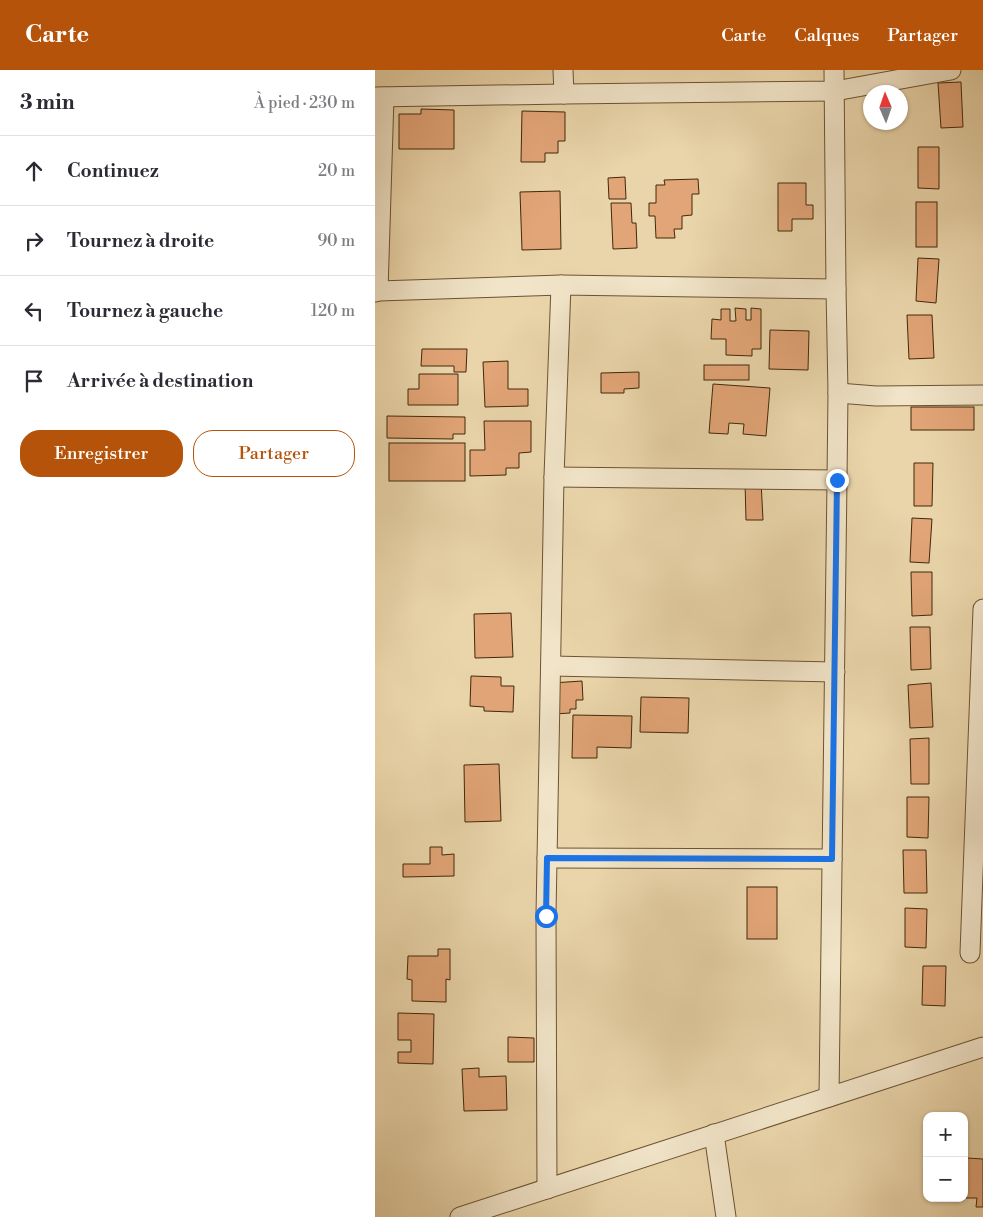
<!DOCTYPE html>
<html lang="fr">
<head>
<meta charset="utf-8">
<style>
  :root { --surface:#fff; --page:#f7f7f7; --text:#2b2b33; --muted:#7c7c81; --line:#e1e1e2; --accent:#b45309 }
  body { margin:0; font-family:"Libre Bodoni",serif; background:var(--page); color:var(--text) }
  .controls { position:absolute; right:15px; bottom:15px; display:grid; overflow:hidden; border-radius:10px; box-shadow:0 1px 4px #0004 }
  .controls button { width:45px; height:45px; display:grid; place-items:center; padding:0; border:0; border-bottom:1px solid var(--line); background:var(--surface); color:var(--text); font:25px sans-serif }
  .compass { position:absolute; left:488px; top:15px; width:45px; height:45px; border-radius:50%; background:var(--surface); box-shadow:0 1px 4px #0004; rotate:358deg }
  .stop { position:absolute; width:15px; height:15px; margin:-11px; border:4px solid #1a73e8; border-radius:50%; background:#fff }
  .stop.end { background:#1a73e8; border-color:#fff; box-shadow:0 1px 5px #0008 }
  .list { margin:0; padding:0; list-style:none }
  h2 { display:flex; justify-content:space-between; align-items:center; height:65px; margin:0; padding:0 20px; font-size:21px }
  h2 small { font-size:16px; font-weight:400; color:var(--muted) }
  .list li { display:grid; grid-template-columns:32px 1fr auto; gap:15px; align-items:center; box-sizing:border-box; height:70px; padding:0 20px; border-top:1px solid var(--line) }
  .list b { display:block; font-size:19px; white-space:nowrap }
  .list em { font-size:16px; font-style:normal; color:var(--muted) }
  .actions { display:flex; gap:10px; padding:15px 20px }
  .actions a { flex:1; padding:11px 0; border:1px solid var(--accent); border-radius:20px; text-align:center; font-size:18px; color:var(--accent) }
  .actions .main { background:var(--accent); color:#fff }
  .icon { flex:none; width:28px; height:28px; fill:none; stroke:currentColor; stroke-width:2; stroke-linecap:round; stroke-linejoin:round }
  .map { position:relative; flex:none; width:608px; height:1147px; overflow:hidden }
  header { display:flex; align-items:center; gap:30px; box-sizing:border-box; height:70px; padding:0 25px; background:var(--accent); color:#fff }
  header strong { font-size:24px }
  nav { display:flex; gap:28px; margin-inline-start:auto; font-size:18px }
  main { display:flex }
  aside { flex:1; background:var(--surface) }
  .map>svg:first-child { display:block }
</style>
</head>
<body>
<header>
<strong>Carte</strong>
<nav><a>Carte</a><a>Calques</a><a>Partager</a></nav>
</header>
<main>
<aside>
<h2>3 min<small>À pied · 230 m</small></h2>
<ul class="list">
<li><svg class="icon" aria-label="ahead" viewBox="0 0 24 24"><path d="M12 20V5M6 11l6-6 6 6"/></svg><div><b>Continuez</b></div><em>20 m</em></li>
<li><svg class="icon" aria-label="right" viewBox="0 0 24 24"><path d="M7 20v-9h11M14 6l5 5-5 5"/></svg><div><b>Tournez à droite</b></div><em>90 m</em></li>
<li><svg class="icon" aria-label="left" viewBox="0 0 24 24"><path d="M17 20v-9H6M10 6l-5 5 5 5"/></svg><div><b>Tournez à gauche</b></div><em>120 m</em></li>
<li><svg class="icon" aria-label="arrive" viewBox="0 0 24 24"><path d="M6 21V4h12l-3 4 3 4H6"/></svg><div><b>Arrivée à destination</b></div></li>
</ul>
<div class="actions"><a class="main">Enregistrer</a><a>Partager</a></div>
</aside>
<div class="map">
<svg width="608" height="1147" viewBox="0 0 608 1147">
  <rect width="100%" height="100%" fill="#ead5aa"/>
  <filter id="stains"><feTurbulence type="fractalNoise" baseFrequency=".004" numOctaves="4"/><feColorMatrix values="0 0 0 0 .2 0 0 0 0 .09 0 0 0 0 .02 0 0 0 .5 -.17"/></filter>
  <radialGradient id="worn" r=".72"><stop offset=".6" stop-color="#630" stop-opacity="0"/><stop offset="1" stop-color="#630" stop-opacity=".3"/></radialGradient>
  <g fill="#e2a577" stroke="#43280a">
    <polygon points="586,12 588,57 566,58 563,13"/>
    <polygon points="46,39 79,40 79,79 24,79 24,44 46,44"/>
    <polygon points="147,41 190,42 190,71 183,71 183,83 170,83 170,92 146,92"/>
    <polygon points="543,77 564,77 564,119 543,118"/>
    <polygon points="250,107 251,129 234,129 233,108"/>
    <polygon points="323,109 324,124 317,124 317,145 307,146 307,159 299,159 300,168 281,168 280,146 274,146 274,133 281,133 281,115 290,115 289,110"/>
    <polygon points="403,113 431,113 431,135 438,135 438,149 417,149 417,161 403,161"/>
    <polygon points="185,121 186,179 147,180 145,122"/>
    <rect x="541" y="132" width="21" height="45"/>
    <polygon points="236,133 256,133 257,153 261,153 262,178 238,179"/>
    <polygon points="543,188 564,189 561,233 541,231"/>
    <polygon points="360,238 371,239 371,250 376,250 376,238 386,239 386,279 377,279 377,286 351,285 351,269 336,269 337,249 346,250 346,239 355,239 355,251 361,251"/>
    <polygon points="532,245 557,245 559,288 534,289"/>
    <polygon points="395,260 434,261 433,300 394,299"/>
    <polygon points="47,279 92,279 91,302 79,302 79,296 46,296"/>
    <polygon points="133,291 133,319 153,319 153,336 110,337 108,292"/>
    <rect x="329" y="295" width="45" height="15"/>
    <polygon points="264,302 264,318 249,319 249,323 226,323 226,303"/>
    <polygon points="44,304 83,304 83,335 33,335 33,319 44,319"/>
    <polygon points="338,314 395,318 391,366 368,364 369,354 354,353 353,364 334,363"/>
    <rect x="536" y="337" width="63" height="23"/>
    <polygon points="12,346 90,347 90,364 78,364 78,369 12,368"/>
    <polygon points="109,351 156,351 156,382 144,383 144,398 131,398 131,405 95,406 95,380 110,380"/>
    <rect x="14" y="373" width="76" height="38"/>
    <polygon points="539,393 558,393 557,436 539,436"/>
    <polygon points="386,411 388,450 371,450 370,412"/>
    <polygon points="537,448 557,449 554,493 535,492"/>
    <polygon points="536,502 557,502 557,545 537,546"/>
    <polygon points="136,543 138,587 100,588 99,544"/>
    <polygon points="535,557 555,557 556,599 536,600"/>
    <polygon points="96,606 126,607 126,616 139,616 138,642 109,641 109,637 95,636"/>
    <polygon points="207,611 208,630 201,630 201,639 195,639 195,643 179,644 177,613"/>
    <polygon points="556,613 558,657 535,658 533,615"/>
    <polygon points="266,627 314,628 313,663 265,662"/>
    <polygon points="198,645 257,646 256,678 222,677 222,688 197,688"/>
    <polygon points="554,668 554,714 536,714 535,669"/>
    <polygon points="124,694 126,751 90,752 89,695"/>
    <polygon points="532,727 554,727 553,768 532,767"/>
    <polygon points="55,777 67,777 67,785 79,784 79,806 28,807 28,794 55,794"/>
    <polygon points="528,780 551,780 552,823 529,823"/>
    <rect x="372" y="817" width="30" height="52"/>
    <polygon points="530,838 552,839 551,878 530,877"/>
    <polygon points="63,879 75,879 75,910 71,909 71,932 37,931 37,910 32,909 33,886 63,886"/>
    <polygon points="548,896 571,896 570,936 547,935"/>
    <polygon points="23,943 59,944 58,994 23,993 23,982 36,982 36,970 23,970"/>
    <polygon points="133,967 159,968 159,992 133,992"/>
    <polygon points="104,998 104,1007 131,1006 132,1040 89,1041 87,999"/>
    <polygon points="592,1088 608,1089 608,1137 601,1137 602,1128 591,1128"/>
  </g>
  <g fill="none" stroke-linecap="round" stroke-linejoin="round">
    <g stroke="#6d5332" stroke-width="21">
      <g id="street">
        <polyline points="188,0 189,24"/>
        <polyline points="0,27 189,24 460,21 576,0"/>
        <polyline points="3,221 186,215 461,219"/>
        <polyline points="0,222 3,221 9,27"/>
        <polyline points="463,323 501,326 608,325"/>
        <polyline points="179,407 462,410"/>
        <polyline points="176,596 460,602"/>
        <polyline points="172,788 457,789"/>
        <polyline points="595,883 608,539"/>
        <polyline points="454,1027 462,410 463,323 461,219 459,0"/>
        <polyline points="339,1064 351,1147"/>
        <polyline points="172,1119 171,845 179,407 186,215"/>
        <polyline points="85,1147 608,977"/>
      </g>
    </g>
    <use href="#street" stroke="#f1e4c8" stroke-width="19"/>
  </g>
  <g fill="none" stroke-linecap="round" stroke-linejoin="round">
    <polyline stroke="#1a73e8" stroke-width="6" points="171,846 172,788 457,789 462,410"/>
  </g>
  <rect width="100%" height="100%" filter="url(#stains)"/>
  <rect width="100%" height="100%" fill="url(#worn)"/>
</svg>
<div class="controls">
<button>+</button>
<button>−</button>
</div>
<svg class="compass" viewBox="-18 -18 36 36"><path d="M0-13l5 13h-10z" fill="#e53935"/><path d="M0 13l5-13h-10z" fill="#7c7c81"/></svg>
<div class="stop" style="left:171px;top:846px"></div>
<div class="stop end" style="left:462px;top:410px"></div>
</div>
</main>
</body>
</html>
